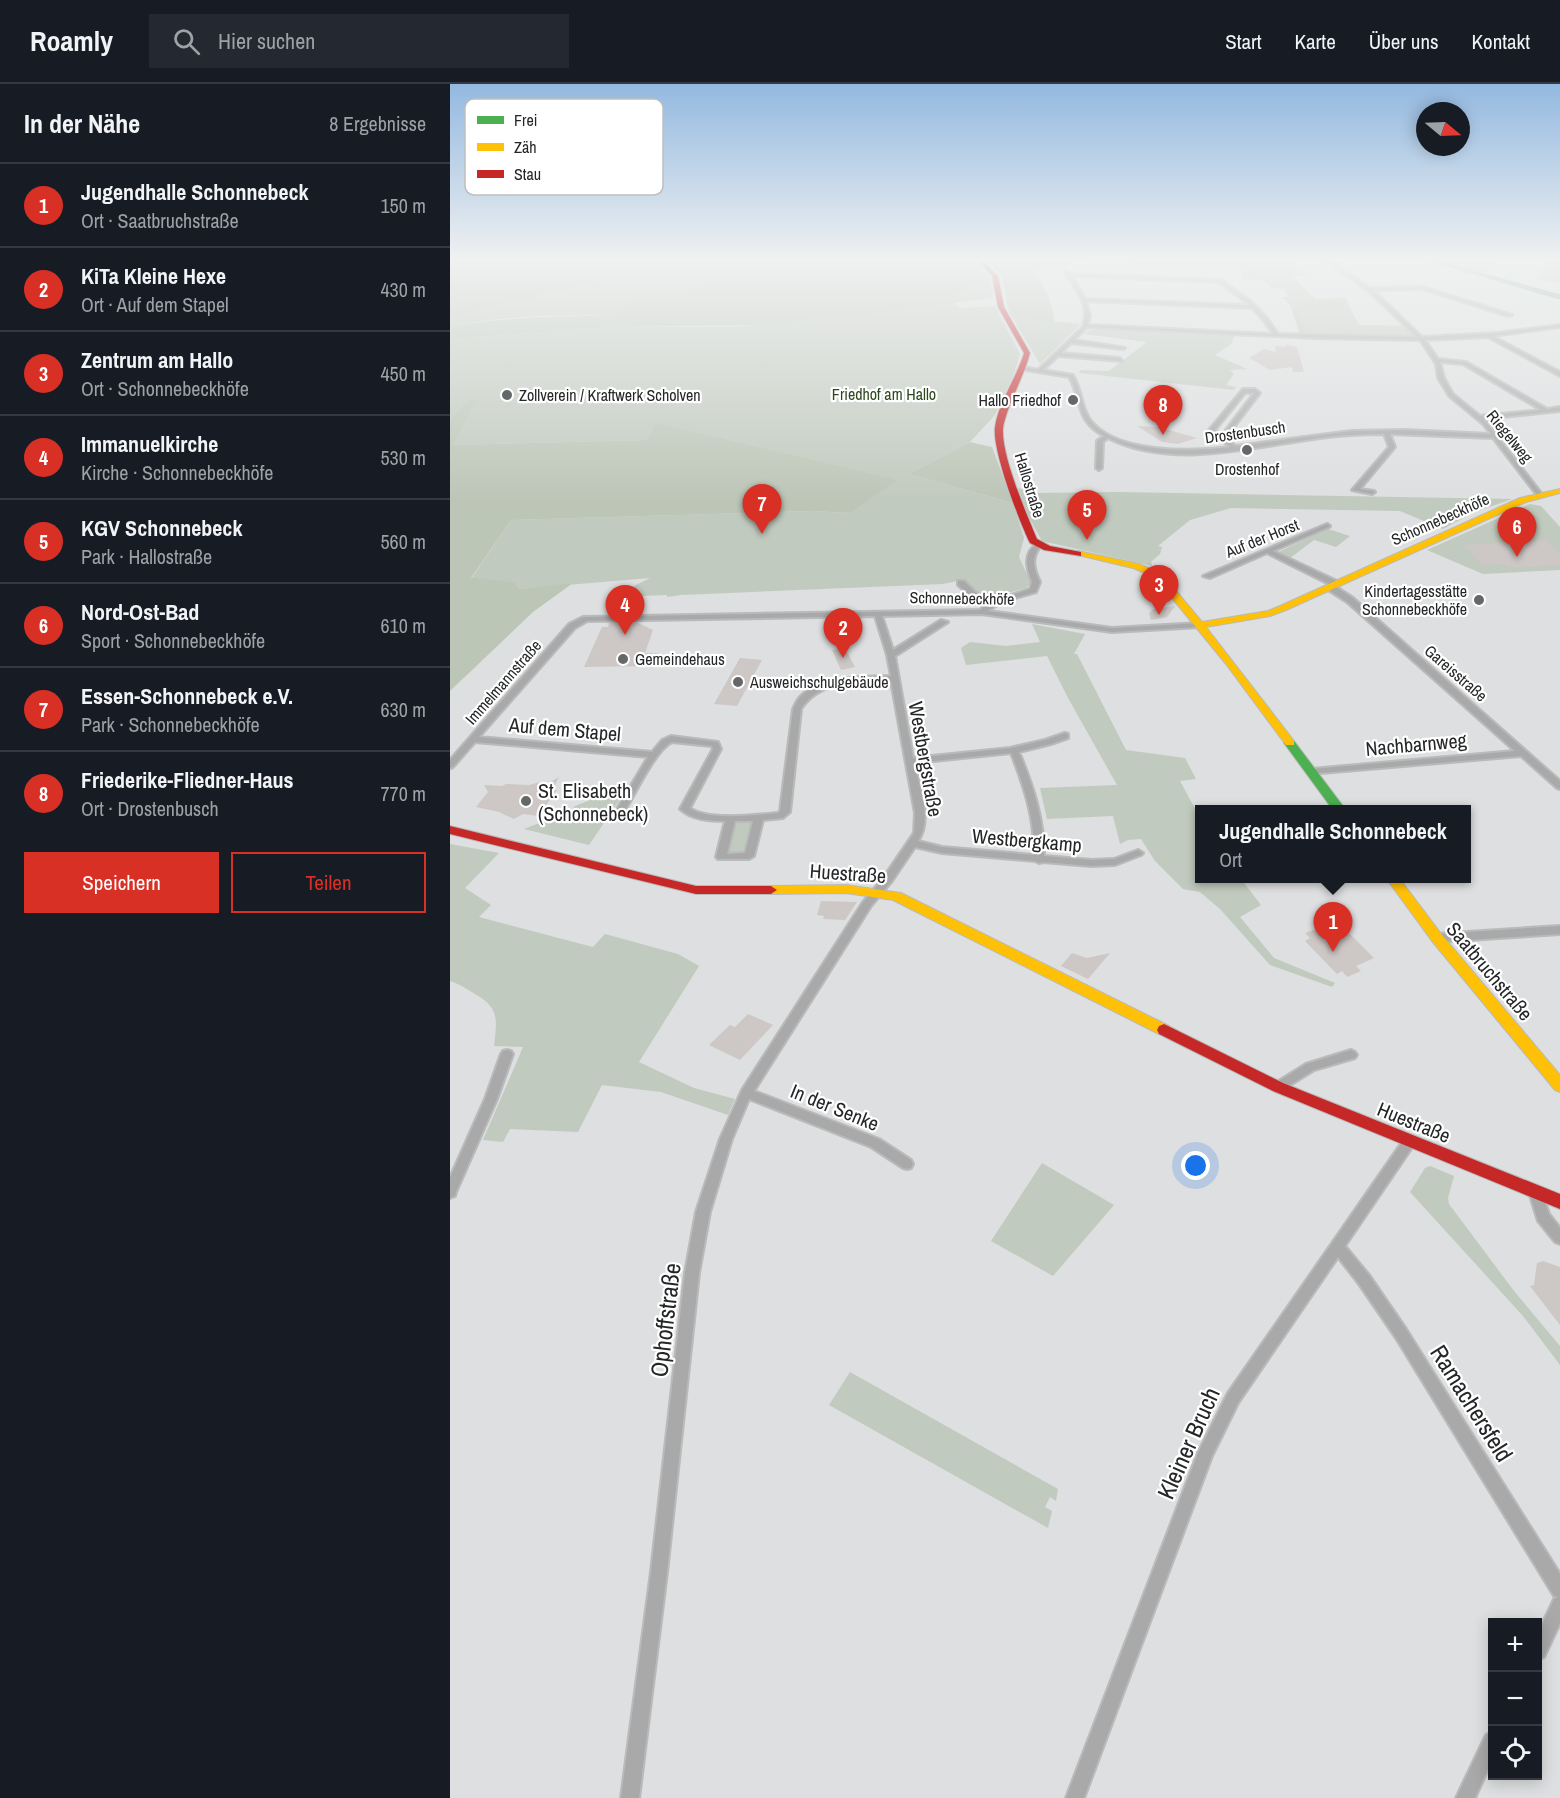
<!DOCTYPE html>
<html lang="de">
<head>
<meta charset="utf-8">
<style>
  :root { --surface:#171b24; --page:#242831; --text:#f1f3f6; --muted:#9ea1a6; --line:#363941; --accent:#d93025 }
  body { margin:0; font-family:"Archivo Narrow",sans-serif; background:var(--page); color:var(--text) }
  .controls { position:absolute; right:18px; bottom:18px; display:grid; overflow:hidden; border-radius:0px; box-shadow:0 3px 15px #0003 }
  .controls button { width:54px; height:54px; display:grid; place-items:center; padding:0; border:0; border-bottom:2px solid var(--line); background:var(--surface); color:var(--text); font:30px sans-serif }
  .compass { position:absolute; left:966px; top:18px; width:54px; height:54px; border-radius:50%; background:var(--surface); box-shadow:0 3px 15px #0003; rotate:109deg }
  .you { position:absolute; left:746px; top:1082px; width:21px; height:21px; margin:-15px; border:4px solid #fff; border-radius:50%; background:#1a73e8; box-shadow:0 0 0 9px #1a73e833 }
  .badge { display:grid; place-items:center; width:39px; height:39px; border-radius:50%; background:var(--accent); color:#fff; font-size:20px; font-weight:700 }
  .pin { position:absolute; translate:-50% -50px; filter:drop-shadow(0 2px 3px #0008) }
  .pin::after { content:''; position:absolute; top:32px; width:21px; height:18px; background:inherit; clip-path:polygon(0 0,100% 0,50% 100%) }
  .popup { position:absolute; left:745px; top:721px; width:276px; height:78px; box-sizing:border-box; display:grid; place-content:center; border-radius:0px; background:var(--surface); filter:drop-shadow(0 2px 4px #0005); font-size:20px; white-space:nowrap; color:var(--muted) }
  .popup b { font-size:22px; color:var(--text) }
  .popup::after { content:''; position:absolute; left:50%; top:100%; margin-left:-12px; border:12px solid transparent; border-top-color:var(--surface) }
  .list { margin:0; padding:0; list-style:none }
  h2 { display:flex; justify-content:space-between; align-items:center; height:78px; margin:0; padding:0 24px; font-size:26px }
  h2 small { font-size:20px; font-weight:400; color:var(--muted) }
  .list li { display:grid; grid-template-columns:39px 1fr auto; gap:18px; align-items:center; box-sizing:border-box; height:84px; padding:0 24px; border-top:2px solid var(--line) }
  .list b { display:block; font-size:22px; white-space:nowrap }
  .list p { margin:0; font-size:20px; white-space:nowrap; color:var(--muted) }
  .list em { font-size:20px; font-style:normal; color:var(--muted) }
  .actions { display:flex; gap:12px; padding:18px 24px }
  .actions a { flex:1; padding:14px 0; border:2px solid var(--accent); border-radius:0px; text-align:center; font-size:21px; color:var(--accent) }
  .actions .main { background:var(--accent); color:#fff }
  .icon { flex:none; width:33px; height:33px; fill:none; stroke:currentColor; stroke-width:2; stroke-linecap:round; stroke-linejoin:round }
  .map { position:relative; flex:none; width:1110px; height:1714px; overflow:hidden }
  header { display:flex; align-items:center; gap:36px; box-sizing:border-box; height:84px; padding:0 30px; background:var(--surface); border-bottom:2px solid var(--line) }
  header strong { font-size:28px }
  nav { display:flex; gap:33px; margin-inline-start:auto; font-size:21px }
  .search { width:420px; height:54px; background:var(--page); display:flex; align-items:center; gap:15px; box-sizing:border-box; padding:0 21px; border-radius:0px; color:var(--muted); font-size:22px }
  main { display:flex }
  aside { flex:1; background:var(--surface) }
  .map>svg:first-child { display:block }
</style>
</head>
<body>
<header>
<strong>Roamly</strong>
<div class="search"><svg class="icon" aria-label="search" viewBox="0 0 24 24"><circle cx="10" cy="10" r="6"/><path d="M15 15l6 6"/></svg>Hier suchen</div>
<nav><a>Start</a><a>Karte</a><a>Über uns</a><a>Kontakt</a></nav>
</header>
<main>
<aside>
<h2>In der Nähe<small>8 Ergebnisse</small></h2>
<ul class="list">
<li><span class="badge">1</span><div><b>Jugendhalle Schonnebeck</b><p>Ort · Saatbruchstraße</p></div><em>150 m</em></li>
<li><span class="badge">2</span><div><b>KiTa Kleine Hexe</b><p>Ort · Auf dem Stapel</p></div><em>430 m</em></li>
<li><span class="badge">3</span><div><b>Zentrum am Hallo</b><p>Ort · Schonnebeckhöfe</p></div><em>450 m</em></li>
<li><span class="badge">4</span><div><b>Immanuelkirche</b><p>Kirche · Schonnebeckhöfe</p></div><em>530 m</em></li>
<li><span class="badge">5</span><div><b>KGV Schonnebeck</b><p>Park · Hallostraße</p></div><em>560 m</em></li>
<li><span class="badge">6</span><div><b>Nord-Ost-Bad</b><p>Sport · Schonnebeckhöfe</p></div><em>610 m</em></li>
<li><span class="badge">7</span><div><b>Essen-Schonnebeck e.V.</b><p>Park · Schonnebeckhöfe</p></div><em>630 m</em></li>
<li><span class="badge">8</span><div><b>Friederike-Fliedner-Haus</b><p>Ort · Drostenbusch</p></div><em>770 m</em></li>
</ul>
<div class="actions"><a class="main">Speichern</a><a>Teilen</a></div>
</aside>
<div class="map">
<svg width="1110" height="1714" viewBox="0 0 1110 1714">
  <rect width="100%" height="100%" fill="#dedfe0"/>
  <g fill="#c1cabe">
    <polygon points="45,177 167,177 154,195 19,197"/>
    <path d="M235,177h121l-41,12 -134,32 -15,6 -5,5c-53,-1 -108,-1 -161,11v-10z"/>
    <polygon points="357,177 490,177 502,190 419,184 418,181 376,182"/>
    <polygon points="990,177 1048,177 1037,189"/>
    <polygon points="1098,177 1110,177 1110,199 1085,195"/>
    <polygon points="512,201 541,201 543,214 504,219 510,224 545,222 570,270 564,290 545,331 520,358 458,390 563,419 574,454 569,473 581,499 576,504 535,515 512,496 493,500 231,511 217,513 217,511 162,513 200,494 69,505 65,498 21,495 61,436 361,427 401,429 446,396 198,356 4,361 21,324 25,323 16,317 0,336 0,255 164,243 286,243 371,234 385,235 503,219 505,210"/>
    <polygon points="848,227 902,228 909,241 954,242 963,251 855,250"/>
    <polygon points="562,233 631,240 590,280"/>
    <polygon points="655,244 785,251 781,260 765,271 797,285 780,286 784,290 776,301 786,303 784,306 629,289 631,286 659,287 697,258 634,250 640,246"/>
    <polygon points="568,404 587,409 669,408 1062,415 1028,427 1025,426 1021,428 1023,429 993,445 950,427 781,424 740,436 708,462 712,463 710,470 701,478 702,482 592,457 576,428"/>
    <polygon points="1080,420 1091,422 1110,443 1110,486 1033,490 977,466"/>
    <polygon points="878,445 900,452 886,463 864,456 840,474 828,468"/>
    <polygon points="582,540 635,550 624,570 627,570 676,666 735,674 746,695 730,697 749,732 750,794 791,795 811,821 790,833 824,874 885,899 882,903 820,881 770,825 750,808 733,805 705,777 691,755 678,756 670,760 663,732 597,735 590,704 667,701 618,614 597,572 516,581 511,564 520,558 556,562 590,558"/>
    <polygon points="155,710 173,711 139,761 74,745 97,736 101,731 117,733 125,722"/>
    <polygon points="282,735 305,735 297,771 273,771"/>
    <path d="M0,760l49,9 -34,35 26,17 -12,12 114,30 12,-13 73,20 21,12 -60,96 55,26 41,11 -7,16 -67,-23 -59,-7 -24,47 -68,-3 -7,13 -20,-2 40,-93 -29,-1c3,-26 6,-38 -19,-52 -8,-5 -16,-10 -25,-13z"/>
    <polygon points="592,1079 664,1121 603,1192 541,1157"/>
    <polygon points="980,1082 1004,1092 998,1114 999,1120 1064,1207 1110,1262 1110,1281 1073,1232 960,1108 975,1084"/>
    <polygon points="400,1288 608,1405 606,1417 600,1413 595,1423 602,1427 598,1444 379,1321"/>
  </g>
  <g fill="#bcc6b7">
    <polygon points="2,177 45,177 20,197 154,195 167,177 235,177 0,233 0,179"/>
    <path d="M356,177l20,5 83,1 3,6 28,-1 2,2h10l-12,-13h35l15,17 1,7h-29v5l-7,4 -1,9 -119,16 -14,-1 -56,7 -151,2 -164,12v-12c53,-10 107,-11 161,-11l5,-5 15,-6z"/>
    <path d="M558,177h284l16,14 -16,1 23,23 31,-1 6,14 -53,-1 6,23h-5l-10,-29 -8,-8h6l-4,-8 -12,-1 -10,-8 -19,-1v-11l-167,-7 -10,5h-16l1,3 -18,1c11,17 20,31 21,52l-42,-5 -3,-5 -7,-36 -14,-14z"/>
    <polygon points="28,316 25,323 21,325 4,361 198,356 206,339 447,396 401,429 361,427 61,436 21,494 65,498 69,505 123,499 83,528 0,607 0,336 16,317"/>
    <polygon points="520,358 542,363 563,419 458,390"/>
  </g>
  <g fill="#cdc7c5">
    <polygon points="836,261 847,263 854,288 843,288 842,283 820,286 799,274 814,265 826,268 825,262 836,263"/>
    <polygon points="687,342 708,343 747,354 728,360 712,358"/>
    <polygon points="1096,456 1110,469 1110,481 1059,484 1055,480 1032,481 1014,461"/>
    <polygon points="725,522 717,533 701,536 699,529 704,525"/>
    <polygon points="186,538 203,546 195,569 208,569 204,582 134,583 152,543 158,543 159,539"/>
    <polygon points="395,564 405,583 391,586 382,566"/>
    <polygon points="290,574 312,576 287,622 264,620"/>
    <polygon points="109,693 102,706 107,706 88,732 73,730 64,735 49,728 26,723 38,708 34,701 52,702 56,700 79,701 90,698 92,703"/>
    <polygon points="371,817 407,818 395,836 373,835 374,832 367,831"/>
    <polygon points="892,842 924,874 906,882 911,887 897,893 892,887 887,890 855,857 860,854 855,849 869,844 874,849"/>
    <polygon points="622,869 637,874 660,869 638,895 611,882"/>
    <polygon points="298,930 323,941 290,976 259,961 280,941 285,943"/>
    <polygon points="1093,1177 1110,1183 1110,1241 1080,1202 1084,1201 1087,1179"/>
  </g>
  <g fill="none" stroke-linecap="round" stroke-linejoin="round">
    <g stroke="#b9babb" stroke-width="4">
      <g id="street">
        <path d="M876,177h4l40,27 53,-1 89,28 -4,1 -85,-27 -50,1 49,47 76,-4 62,-8v2l-68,9 68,36v4l-72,-39 -63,3 13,19 28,3 81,47 13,-2v4l-76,8 57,74v2h-4l-44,-57 -103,-4 5,13 -35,42 14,2 1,1 -3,2 -20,-4 37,-43 -5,-13c-22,0 -43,1 -64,4 -67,9 -149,32 -212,0l-5,4 -1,26 -3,2 -3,-2 1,-27 7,-5c-30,-16 -21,-35 -35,-59l-49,-8 3,-2 15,3 46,-44c-1,-4 1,-6 1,-10 2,-12 -13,-34 -21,-44l2,-1 4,3 151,6 30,21 17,18 10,15 139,3 -50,-47zM622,192l146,6 32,23 -165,-6zM636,217l166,7 12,13 9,13 -185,-9 2,-10zM637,243l227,11 106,2 16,24 2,14 11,18 34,28 8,10 -87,-4 -53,1 -115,15 -12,-9 3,-1 33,-43 -5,-4h-12l-34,41 3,4 18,13c-38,5 -117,7 -141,-29 -8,-13 -8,-30 -16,-43l-30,-5 15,-14 64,5 -2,-3 -59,-5 10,-10 52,6 2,-1 -51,-8zM990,278l23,2 78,46 -61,6 -27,-22 -9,-16zM795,309h9l-31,41 -3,1 -5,-5z"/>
        <polygon points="877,440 880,442 879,443 823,467 889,498 889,502 883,502 817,469 760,494 753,492"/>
        <path d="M588,459l3,2c-10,13 -8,22 -1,37l-4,10 -35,10 -13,9 124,17 89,-5 4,2 -4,2 -89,5 -130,-18 -100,2 11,34 48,-30 7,2 -53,34 18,102 97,-10 35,-8 20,-7 3,1v4l-17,6 -32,8c14,34 25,66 25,104l48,4 22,-1 24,-9 5,3 -2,2 -26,10 -23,1 -49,-4 -4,1 -4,-2 -93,-8 -27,-6 -23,34 -21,25 -117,185 125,48 32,21 2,4 -2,4 -4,1 -4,-1 -32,-21 -122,-48 -17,40 -22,73 -11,61 -32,299 -28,226h-18l30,-226 34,-299 11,-61 24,-73 22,-49 121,-188 21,-25 30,-44 1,-20 -24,-132c-31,1 -71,-2 -90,28l-11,103 -7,6 -20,2 -9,36 -5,3h-31l-2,-2 9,-36c-15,0 -33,-1 -45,-12l33,-60 -1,-3 -40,-4c-17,8 -39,56 -50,74l-3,1 -5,-3 34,-57 -173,-15 -22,25 -3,1v-8l119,-136 14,-7 397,-7 3,-3 -25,-22v-4h6l23,22 43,-14 2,-7c-6,-15 -9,-29 6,-39zM425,532l12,39 4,21c-27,1 -71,-1 -91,21 -3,3 -5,8 -7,12l-13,102 -2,2c-23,2 -70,8 -88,-5l31,-59 -3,-7 -47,-6 -9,4 -10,12 -173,-15 96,-109 12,-7zM561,669c13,33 24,66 23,102l-92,-8 -24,-6c15,-22 1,-54 -4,-78zM285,737h18l-8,32 -18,1z"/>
        <polygon points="877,501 883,501 903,514 1110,697 1110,705 1107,704 1071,672 859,690 858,688 862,685 1065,667 897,518 877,505"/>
        <polygon points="1110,842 1110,850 987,858 982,854 987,850"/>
        <polygon points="57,966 61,967 63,970 47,1015 6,1108 5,1112 0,1114 0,1094 35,1015 51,970 53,967"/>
        <polygon points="901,966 905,968 907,971 905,974 864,986 832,1006 828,1008 824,1006 822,1003 824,1000 856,980"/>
        <polygon points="959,1053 963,1054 965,1058 963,1062 895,1162 919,1191 956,1245 1110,1490 1110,1539 1094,1573 1088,1575 1088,1549 1104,1515 1108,1513 1104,1512 946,1254 909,1200 888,1173 788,1319 762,1372 634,1714 616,1714 748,1369 778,1309 955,1054"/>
        <polygon points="1085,1102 1090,1104 1099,1130 1110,1144 1110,1160 1105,1158 1088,1137 1079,1108 1080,1104"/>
        <polygon points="1042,1648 1042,1676 1025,1714 1006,1714 1036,1651"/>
      </g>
    </g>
    <g stroke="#b9babb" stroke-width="2">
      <g id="fast">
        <polygon points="980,177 987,177 1110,211 1110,215"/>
        <polygon points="840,656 844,657 896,726 883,726 834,659"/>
      </g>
    </g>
    <g stroke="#b9babb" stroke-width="2">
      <g id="slow">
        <polygon points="1110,405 1110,409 1076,418 836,526 820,532 756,543 844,657 844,661 836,661 776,580 705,493 683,484 624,470 628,467 689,480 711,489 752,538 818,527 830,522 1070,414"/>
        <polygon points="936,794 949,794 992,851 1110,991 1110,1008 1105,1006 982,857"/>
        <polygon points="396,801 451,809 719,942 721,946 719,950 709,950 443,816 396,809 321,810 315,806 321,802"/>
      </g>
    </g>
    <g stroke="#b9babb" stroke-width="2">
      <g id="jam">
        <path d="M528,177h5l15,15 6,31 26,46c-6,24 -20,46 -26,70 -7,24 23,92 33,116l13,7 31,6v4l-37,-6 -14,-7c-11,-22 -38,-93 -35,-116 3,-24 22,-50 29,-74l-26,-46 -6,-31z"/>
        <polygon points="0,742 246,802 321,802 327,806 321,810 246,810 0,750"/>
        <polygon points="714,940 833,999 1110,1110 1110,1125 823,1007 709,950 707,946 709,942"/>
      </g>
    </g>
    <use href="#street" fill="#a9a9a9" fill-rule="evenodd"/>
    <use href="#fast" fill="#4caf50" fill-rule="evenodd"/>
    <use href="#slow" fill="#ffc107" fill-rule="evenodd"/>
    <use href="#jam" fill="#c62828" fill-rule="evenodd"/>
    <polyline stroke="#a3a4a4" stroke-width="1.5" points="980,177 1110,213"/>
  </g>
  <linearGradient id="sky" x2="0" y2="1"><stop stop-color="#93b9e0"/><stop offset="0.42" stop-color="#f0f1f1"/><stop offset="1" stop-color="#f0f1f1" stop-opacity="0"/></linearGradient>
  <rect width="1110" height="417" fill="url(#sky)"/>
  <g fill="#666768" stroke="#fff" stroke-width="2">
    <circle cx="57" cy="311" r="6"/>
    <circle cx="623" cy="316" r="6"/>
    <circle cx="797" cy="366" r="6"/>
    <circle cx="1029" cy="516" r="6"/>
    <circle cx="173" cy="575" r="6"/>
    <circle cx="288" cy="598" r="6"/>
    <circle cx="76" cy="717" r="6"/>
  </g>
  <g text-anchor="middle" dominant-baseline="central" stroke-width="4.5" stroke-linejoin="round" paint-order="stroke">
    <g font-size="16" fill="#2e481e" stroke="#fff">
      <text x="434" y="310">Friedhof am Hallo</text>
    </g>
    <g font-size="16" fill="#252627" stroke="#fff" text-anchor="start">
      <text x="69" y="311">Zollverein / Kraftwerk Scholven</text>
      <text x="611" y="316" text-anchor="end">Hallo Friedhof</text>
      <text x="797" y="385" text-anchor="middle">Drostenhof</text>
      <text x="1017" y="507" text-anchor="end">Kindertagesstätte<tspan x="1017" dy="18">Schonnebeckhöfe</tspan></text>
      <text x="185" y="575">Gemeindehaus</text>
      <text x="300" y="598">Ausweichschulgebäude</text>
    </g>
    <g font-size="16" fill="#252627" stroke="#fff">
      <text transform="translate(795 348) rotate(-8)">Drostenbusch</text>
      <text transform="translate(1060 352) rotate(51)">Riegelweg</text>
      <text transform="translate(580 401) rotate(73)">Hallostraße</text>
      <text transform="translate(990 435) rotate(-24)">Schonnebeckhöfe</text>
      <text transform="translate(812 454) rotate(-22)">Auf der Horst</text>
      <text transform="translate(512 514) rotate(1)">Schonnebeckhöfe</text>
      <text transform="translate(1006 589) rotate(41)">Gareisstraße</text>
      <text transform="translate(53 598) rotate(-49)">Immelmannstraße</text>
    </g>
    <g font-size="20" fill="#252627" stroke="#fff">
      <text transform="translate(115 645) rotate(5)">Auf dem Stapel</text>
      <text transform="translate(966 660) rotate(-5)">Nachbarnweg</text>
      <text transform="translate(476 675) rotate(80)">Westbergstraße</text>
      <text transform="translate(577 756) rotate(5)">Westbergkamp</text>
      <text transform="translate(398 789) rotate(4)">Huestraße</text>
      <text transform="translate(1040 887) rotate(50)">Saatbruchstraße</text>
      <text transform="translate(385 1023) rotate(22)">In der Senke</text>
      <text transform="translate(964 1038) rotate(22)">Huestraße</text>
    </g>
    <g font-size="20" fill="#252627" stroke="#fff" text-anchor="start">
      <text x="88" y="706">St. Elisabeth<tspan x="88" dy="23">(Schonnebeck)</tspan></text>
    </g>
    <g font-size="24" fill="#252627" stroke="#fff">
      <text transform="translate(215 1236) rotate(-83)">Ophoffstraße</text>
      <text transform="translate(1022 1319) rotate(58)">Ramachersfeld</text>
      <text transform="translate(738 1359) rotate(-66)">Kleiner Bruch</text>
    </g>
  </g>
  <rect x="15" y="15" width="198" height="96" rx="9" fill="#fff" stroke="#bebebe" stroke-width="1.5"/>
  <rect x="27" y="32" width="27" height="8" fill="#4caf50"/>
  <rect x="27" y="59" width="27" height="8" fill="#ffc107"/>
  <rect x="27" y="86" width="27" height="8" fill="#c62828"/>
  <g font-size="16" fill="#252627">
    <text x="64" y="42">Frei</text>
    <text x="64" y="69">Zäh</text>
    <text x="64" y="96">Stau</text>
  </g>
</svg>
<div class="controls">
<button>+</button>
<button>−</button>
<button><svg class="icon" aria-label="locate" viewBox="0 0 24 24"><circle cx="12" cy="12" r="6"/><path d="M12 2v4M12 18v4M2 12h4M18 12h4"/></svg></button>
</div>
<svg class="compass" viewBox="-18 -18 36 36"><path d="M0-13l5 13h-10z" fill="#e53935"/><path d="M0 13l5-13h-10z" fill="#9ea1a6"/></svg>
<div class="you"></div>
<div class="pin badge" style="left:883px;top:868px">1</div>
<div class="popup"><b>Jugendhalle Schonnebeck</b>Ort</div>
<div class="pin badge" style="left:393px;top:574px">2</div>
<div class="pin badge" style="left:709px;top:531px">3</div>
<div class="pin badge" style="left:175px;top:551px">4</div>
<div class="pin badge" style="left:637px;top:456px">5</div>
<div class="pin badge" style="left:1067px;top:473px">6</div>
<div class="pin badge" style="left:312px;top:450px">7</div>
<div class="pin badge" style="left:713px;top:351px">8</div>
</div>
</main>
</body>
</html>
